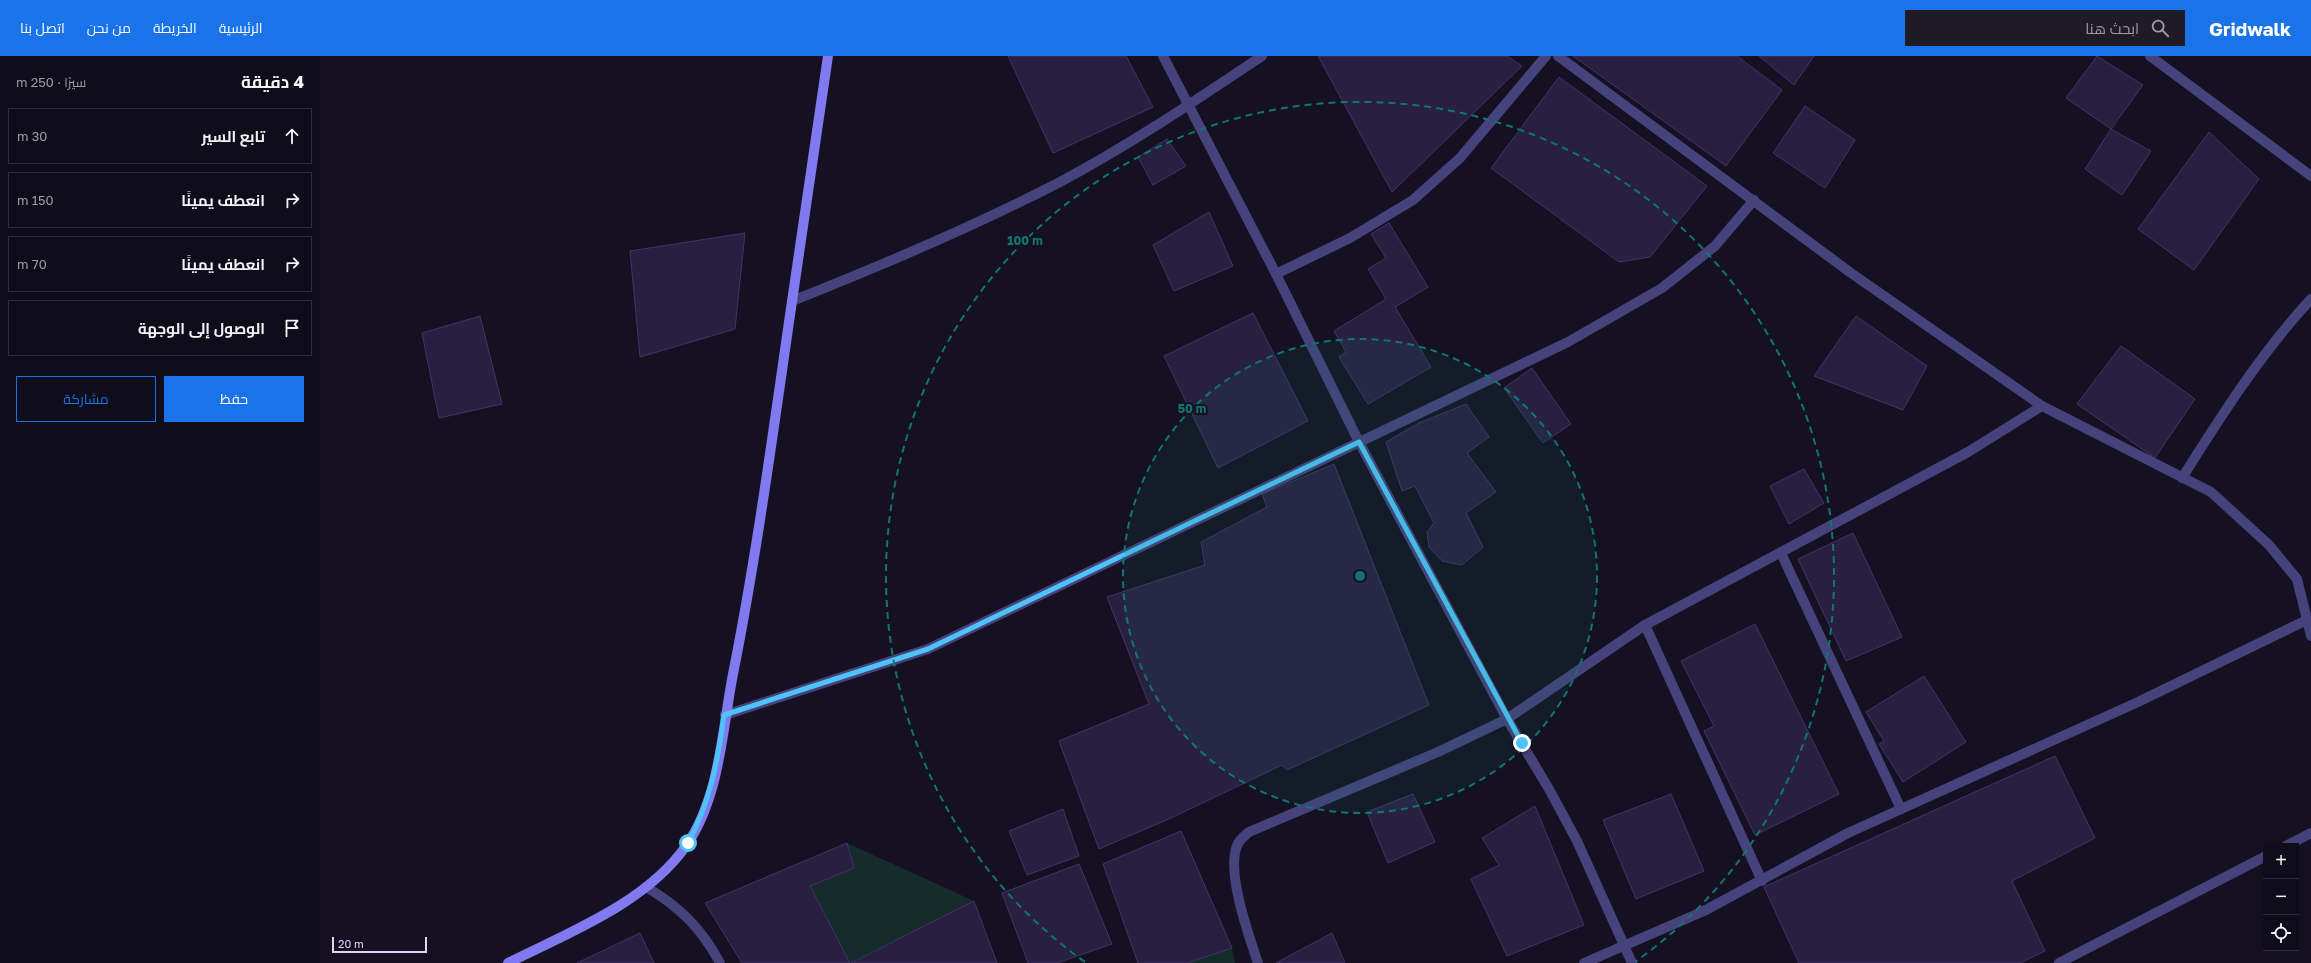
<!DOCTYPE html>
<html lang="ar">
<head>
<meta charset="utf-8">
<style>
  :root { --surface:#100d1a; --page:#1e1b27; --text:#f1f3f6; --muted:#9c9ca2; --line:#302d39; --accent:#1a73e8 }
  body { margin:0; font-family:"Golos Text",Cairo,sans-serif; background:var(--page); color:var(--text); direction:rtl }
  .controls { position:absolute; right:12px; bottom:12px; display:grid; overflow:hidden; border-radius:0px; box-shadow:0 4px 16px #0002 }
  .controls button { width:36px; height:36px; display:grid; place-items:center; padding:0; border:0; border-bottom:1px solid var(--line); background:var(--surface); color:var(--text); font:20px sans-serif }
  .scale { position:absolute; left:12px; bottom:10px; width:95px; box-sizing:border-box; padding-left:4px; border:2px solid #ddd7fa; border-top:0; font-size:11px; line-height:14px; white-space:nowrap; color:#ddd7fa; -webkit-text-stroke:3px #151122; paint-order:stroke }
  .stop { position:absolute; width:12px; height:12px; margin:-9px; border:3px solid #4fc3f7; border-radius:50%; background:#fff }
  .stop.end { background:#4fc3f7; border-color:#fff; box-shadow:0 1px 4px #0008 }
  .list { margin:0; padding:0; list-style:none }
  h2 { display:flex; justify-content:space-between; align-items:center; height:52px; margin:0; padding:0 16px; font-size:17px }
  h2 small { font-size:13px; font-weight:400; color:var(--muted) }
  .list li { display:grid; grid-template-columns:26px 1fr auto; gap:12px; align-items:center; box-sizing:border-box; height:56px; margin:0 8px 8px; padding:0 8px; border:1px solid var(--line); border-radius:0px }
  .list b { display:block; font-size:15px; white-space:nowrap }
  .list em { font-size:13px; font-style:normal; color:var(--muted) }
  .actions { display:flex; gap:8px; padding:12px 16px }
  .actions a { flex:1; padding:9px 0; border:1px solid var(--accent); border-radius:0px; text-align:center; font-size:14px; color:var(--accent) }
  .actions .main { background:var(--accent); color:#fff }
  .icon { flex:none; width:22px; height:22px; fill:none; stroke:currentColor; stroke-width:2; stroke-linecap:round; stroke-linejoin:round }
  .map { position:relative; flex:none; width:1991px; height:907px; overflow:hidden; direction:ltr }
  header { display:flex; align-items:center; gap:24px; box-sizing:border-box; height:56px; padding:0 20px; background:var(--accent); color:#fff }
  header strong { font-size:19px }
  nav { display:flex; gap:22px; margin-inline-start:auto; font-size:14px }
  .search { width:280px; height:36px; background:var(--page); display:flex; align-items:center; gap:10px; box-sizing:border-box; padding:0 14px; border-radius:0px; color:var(--muted); font-size:15px }
  main { display:flex }
  aside { flex:1; background:var(--surface) }
  .map>svg:first-child { display:block }
</style>
</head>
<body>
<header>
<strong>Gridwalk</strong>
<div class="search"><svg class="icon" aria-label="search" viewBox="0 0 24 24"><circle cx="10" cy="10" r="6"/><path d="M15 15l6 6"/></svg>ابحث هنا</div>
<nav><a>الرئيسية</a><a>الخريطة</a><a>من نحن</a><a>اتصل بنا</a></nav>
</header>
<main>
<div class="map">
<svg width="1991" height="907" viewBox="0 0 1991 907">
  <rect width="100%" height="100%" fill="#151122"/>
  <g fill="#152b2c">
    <polygon points="527,787 654,845 530,907 490,830 534,812"/>
    <polygon points="912,892 915,907 867,907"/>
  </g>
  <g fill="#281f41" stroke="#41346a">
    <polygon points="688,0 806,0 833,51 733,97"/>
    <polygon points="998,0 1187,0 1202,10 1072,136"/>
    <polygon points="1253,0 1417,0 1462,34 1406,110"/>
    <polygon points="1439,0 1494,0 1474,29"/>
    <polygon points="1777,0 1823,29 1791,73 1746,42"/>
    <polygon points="1239,21 1387,130 1330,201 1299,206 1171,112"/>
    <polygon points="1485,50 1535,84 1505,132 1453,97"/>
    <polygon points="1791,73 1831,95 1802,139 1765,113"/>
    <polygon points="1889,76 1939,123 1874,214 1818,173"/>
    <polygon points="847,83 866,110 833,129 818,101"/>
    <polygon points="889,156 913,210 854,235 833,189"/>
    <polygon points="1069,167 1108,231 1075,251 1111,311 1048,348 1019,301 1026,296 1014,275 1066,243 1048,213 1066,202 1051,178"/>
    <polygon points="425,177 415,273 320,301 310,195"/>
    <polygon points="933,257 988,365 898,412 844,300"/>
    <polygon points="160,260 182,348 119,362 102,277"/>
    <polygon points="1536,260 1607,310 1583,354 1494,320"/>
    <polygon points="1801,290 1875,343 1835,402 1757,348"/>
    <polygon points="1212,312 1251,368 1223,387 1184,332"/>
    <polygon points="1146,348 1169,381 1147,397 1176,436 1146,457 1163,491 1142,509 1122,505 1109,491 1107,476 1114,467 1095,430 1082,435 1066,386 1099,367"/>
    <polygon points="1014,408 1109,649 967,714 962,709 851,762 779,793 739,685 829,648 787,541 885,509 881,486 947,451 942,438"/>
    <polygon points="1484,413 1504,447 1469,468 1450,430"/>
    <polygon points="1533,477 1582,581 1526,605 1478,503"/>
    <polygon points="1435,568 1519,738 1435,779 1384,675 1394,670 1361,605"/>
    <polygon points="1604,620 1646,686 1583,726 1559,688 1564,685 1546,656"/>
    <polygon points="1735,700 1775,782 1692,825 1725,895 1700,907 1479,907 1444,831"/>
    <polygon points="1093,738 1115,786 1068,807 1047,756"/>
    <polygon points="1351,738 1384,815 1316,843 1283,764"/>
    <polygon points="1215,750 1264,869 1187,900 1151,823 1179,809 1162,782"/>
    <polygon points="743,753 759,800 707,819 689,775"/>
    <polygon points="861,775 912,892 867,907 818,907 783,808"/>
    <polygon points="527,787 534,812 490,830 530,907 422,907 385,847"/>
    <polygon points="759,808 792,888 737,907 708,907 682,837"/>
    <polygon points="654,845 677,907 531,907"/>
    <polygon points="320,877 334,907 257,907"/>
    <polygon points="1012,877 1025,907 956,907"/>
  </g>
  <g fill="none" stroke-linecap="round" stroke-linejoin="round">
    <g stroke="#46427c" stroke-width="10">
      <polyline points="843,0 956,218 1039,386 1187,663 1229,733 1257,785 1312,907"/>
      <polyline points="1238,0 1531,217 1722,350 1891,436 1949,489 1977,523 1991,580"/>
      <polyline points="1830,0 1991,120"/>
      <polyline points="956,218 1030,182 1093,144 1140,102 1226,0"/>
      <path d="M472,245c91,-36 181,-74 268,-119 70,-37 136,-82 202,-126"/>
      <path d="M1862,422c39,-62 79,-125 129,-179"/>
      <polyline points="1461,497 1581,753"/>
      <polyline points="1325,569 1442,825"/>
      <polyline points="405,659 608,593 1248,286 1342,232 1395,190 1434,144"/>
      <polyline points="1966,790 1991,777"/>
      <path d="M326,831c33,19 56,42 74,76"/>
      <path d="M938,907c-9,-27 -32,-91 -21,-117 2,-6 7,-10 12,-14l189,-80 69,-33 138,-94 323,-173 74,-46"/>
      <polyline points="1264,907 1384,855 1528,777 1818,646 1991,562"/>
      <polyline points="1739,907 1946,800"/>
    </g>
    <path stroke="#8179ef" stroke-width="10" d="M188,907c60,-30 138,-60 178,-117 35,-50 36,-119 48,-177 23,-117 39,-236 56,-354 12,-87 26,-173 38,-259"/>
  </g>
  <g fill="none" stroke-linecap="round" stroke-linejoin="round">
    <path stroke="#4fc3f7" stroke-width="5" d="M368,787c22,-41 30,-82 36,-128l204,-66 431,-207 163,301"/>
  </g>
  <circle cx="1040" cy="520" r="237" fill="#0f766e" fill-opacity=".12"/>
  <g fill="none" stroke="#0f766e" stroke-width="2" stroke-dasharray="7 5">
    <circle cx="1040" cy="520" r="237"/>
    <path d="M765 906A474 474 0 1 1 1315 906"/>
  </g>
  <circle cx="1040" cy="520" r="6" fill="#0f766e" stroke="#151122" stroke-width="2"/>
  <g font-size="12" text-anchor="middle" font-weight="bold" fill="#0f766e" stroke="#151122" stroke-width="4" stroke-linejoin="round" paint-order="stroke">
    <text x="705" y="189">100 m</text>
    <text x="872" y="357">50 m</text>
  </g>
</svg>
<div class="controls">
<button>+</button>
<button>−</button>
<button><svg class="icon" aria-label="locate" viewBox="0 0 24 24"><circle cx="12" cy="12" r="6"/><path d="M12 2v4M12 18v4M2 12h4M18 12h4"/></svg></button>
</div>
<div class="scale">20 m</div>
<div class="stop" style="left:368px;top:787px"></div>
<div class="stop end" style="left:1202px;top:687px"></div>
</div>
<aside>
<h2>4 دقيقة<small>سيرًا · 250 m</small></h2>
<ul class="list">
<li><svg class="icon" aria-label="ahead" viewBox="0 0 24 24"><path d="M12 20V5M6 11l6-6 6 6"/></svg><div><b>تابع السير</b></div><em>30 m</em></li>
<li><svg class="icon" aria-label="right" viewBox="0 0 24 24"><path d="M7 20v-9h11M14 6l5 5-5 5"/></svg><div><b>انعطف يمينًا</b></div><em>150 m</em></li>
<li><svg class="icon" aria-label="right" viewBox="0 0 24 24"><path d="M7 20v-9h11M14 6l5 5-5 5"/></svg><div><b>انعطف يمينًا</b></div><em>70 m</em></li>
<li><svg class="icon" aria-label="arrive" viewBox="0 0 24 24"><path d="M6 21V4h12l-3 4 3 4H6"/></svg><div><b>الوصول إلى الوجهة</b></div></li>
</ul>
<div class="actions"><a class="main">حفظ</a><a>مشاركة</a></div>
</aside>
</main>
</body>
</html>
